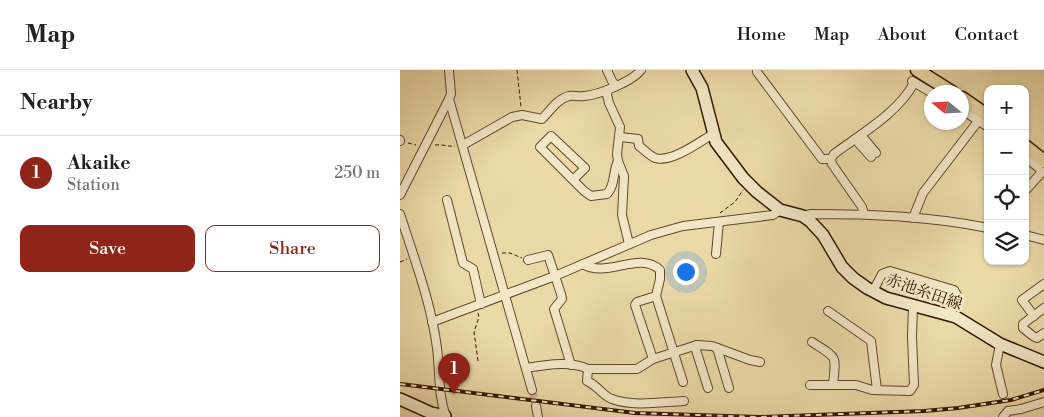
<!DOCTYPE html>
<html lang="en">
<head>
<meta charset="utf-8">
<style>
  :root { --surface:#fff; --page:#f2f2f2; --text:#222; --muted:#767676; --line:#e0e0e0; --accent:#8f2418 }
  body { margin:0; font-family:"Libre Bodoni","Noto Serif JP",serif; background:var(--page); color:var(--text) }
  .controls { position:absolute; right:15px; top:15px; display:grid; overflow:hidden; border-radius:10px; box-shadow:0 1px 4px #0004 }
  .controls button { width:45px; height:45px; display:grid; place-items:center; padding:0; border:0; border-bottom:1px solid var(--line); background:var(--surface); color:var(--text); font:25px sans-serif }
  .compass { position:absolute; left:524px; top:15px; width:45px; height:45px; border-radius:50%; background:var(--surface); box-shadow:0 1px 4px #0004; rotate:288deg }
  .you { position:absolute; left:285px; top:201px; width:18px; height:18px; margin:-12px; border:4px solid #fff; border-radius:50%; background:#1a73e8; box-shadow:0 0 0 8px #1a73e833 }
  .badge { display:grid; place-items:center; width:32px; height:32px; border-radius:50%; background:var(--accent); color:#fff; font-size:16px; font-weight:700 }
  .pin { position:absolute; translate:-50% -41px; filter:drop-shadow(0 1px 2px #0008) }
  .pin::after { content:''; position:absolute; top:26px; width:18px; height:15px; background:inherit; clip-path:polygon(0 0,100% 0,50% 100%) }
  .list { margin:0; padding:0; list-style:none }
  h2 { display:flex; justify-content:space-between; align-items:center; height:65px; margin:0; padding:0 20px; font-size:21px }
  h2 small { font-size:16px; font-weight:400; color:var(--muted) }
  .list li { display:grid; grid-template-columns:32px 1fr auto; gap:15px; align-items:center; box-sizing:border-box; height:75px; padding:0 20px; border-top:1px solid var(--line) }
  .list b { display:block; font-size:19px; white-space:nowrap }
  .list p { margin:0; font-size:16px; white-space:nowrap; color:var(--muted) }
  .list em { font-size:16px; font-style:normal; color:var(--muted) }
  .actions { display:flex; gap:10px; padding:15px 20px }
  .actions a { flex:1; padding:11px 0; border:1px solid var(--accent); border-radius:10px; text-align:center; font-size:18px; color:var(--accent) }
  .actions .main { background:var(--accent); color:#fff }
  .icon { flex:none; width:28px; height:28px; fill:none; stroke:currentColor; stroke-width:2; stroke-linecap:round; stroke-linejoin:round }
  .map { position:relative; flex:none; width:644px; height:347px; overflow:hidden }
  header { display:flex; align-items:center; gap:30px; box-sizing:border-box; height:70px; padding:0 25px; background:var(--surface); border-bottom:1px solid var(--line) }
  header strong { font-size:24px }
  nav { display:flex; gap:28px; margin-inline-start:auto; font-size:18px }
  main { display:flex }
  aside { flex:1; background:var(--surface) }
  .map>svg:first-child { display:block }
</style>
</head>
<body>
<header>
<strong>Map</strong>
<nav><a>Home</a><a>Map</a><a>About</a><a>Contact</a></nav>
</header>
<main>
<aside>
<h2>Nearby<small></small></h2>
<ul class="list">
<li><span class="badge">1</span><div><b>Akaike</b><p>Station</p></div><em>250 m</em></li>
</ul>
<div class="actions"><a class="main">Save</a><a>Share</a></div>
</aside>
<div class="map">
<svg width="644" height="347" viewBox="0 0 644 347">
  <rect width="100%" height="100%" fill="#ebdaa8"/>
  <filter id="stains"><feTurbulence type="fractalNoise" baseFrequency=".004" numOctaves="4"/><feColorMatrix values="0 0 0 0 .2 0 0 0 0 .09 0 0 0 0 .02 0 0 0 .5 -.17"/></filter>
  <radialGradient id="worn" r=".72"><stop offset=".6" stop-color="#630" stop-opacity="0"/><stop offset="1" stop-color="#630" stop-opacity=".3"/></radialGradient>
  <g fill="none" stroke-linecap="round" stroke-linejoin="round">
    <g stroke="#c6b387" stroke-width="8" stroke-dasharray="8 4" stroke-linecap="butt">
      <polyline points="132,320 136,336"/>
      <polyline points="603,324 607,336"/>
    </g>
    <g stroke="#62472c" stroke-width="10">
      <g id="street">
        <polyline points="207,0 212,11 216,16"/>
        <polyline points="357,2 422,89 431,89"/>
        <polyline points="512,11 532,23"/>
        <polyline points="208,20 207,25 209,33 220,57 217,84 218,91 224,106 222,145 229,174"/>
        <polyline points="49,29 132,320"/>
        <polyline points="562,40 588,57"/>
        <polyline points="461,65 476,83"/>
        <path d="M220,67l18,2 1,7c4,3 11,10 16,12 17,5 44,-16 58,-24"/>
        <polyline points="455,69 471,87"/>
        <polyline points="0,70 0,71"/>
        <path d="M63,75l49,-28 10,-2 20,4c8,-8 15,-20 27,-23 5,-1 10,1 15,0 15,-1 49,-15 57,-26"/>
        <polyline points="625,87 640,99 641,103 625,121"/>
        <path d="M173,110l12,-12 -34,-32 -11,11 44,44 7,5 16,-2c9,-10 5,-21 11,-33"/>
        <polyline points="0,125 49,29 51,24 49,0"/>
        <polyline points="47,130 63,193 73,199 81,234"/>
        <path d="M0,144c14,44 31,88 37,134 3,24 1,47 9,69"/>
        <path d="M464,144l-2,-7 -30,-43 -1,-5 3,-5c27,-20 64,-41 80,-71"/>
        <path d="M403,146l7,-2c60,0 119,2 178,14"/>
        <polyline points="513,148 523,123 579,50"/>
        <polyline points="625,165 644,170"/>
        <polyline points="316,184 319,152"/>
        <polyline points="128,190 148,185 161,224 162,229 154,239 171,295"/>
        <path d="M183,194c24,15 56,-14 77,6v9l-4,17 27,86"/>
        <polyline points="473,221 482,204 490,201 554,220 557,225 550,245"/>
        <polyline points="644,238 623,254 623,258 633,266 637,268 644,263"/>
        <polyline points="428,241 471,271 477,320"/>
        <polyline points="634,246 622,230 644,214"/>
        <polyline points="32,252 155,206 251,165 283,156 373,145 380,140"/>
        <path d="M412,272c26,17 24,12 21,43"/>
        <polyline points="600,274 596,295 603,324"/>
        <polyline points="297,275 296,280 308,318"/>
        <polyline points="317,278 329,318"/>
        <polyline points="253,289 235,235 237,232 256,226"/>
        <path d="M126,298c19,-3 45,-8 62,1h49l16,-10 44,-14 15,1 38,14 10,2"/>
        <path d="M188,299l-1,12c10,4 16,15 25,18 22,8 49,3 72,2"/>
        <polyline points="410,315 456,315 472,320 510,321 514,315 512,267 513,235"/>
        <polyline points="136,336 138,347"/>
        <polyline points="603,347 608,341 621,339 644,332"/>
      </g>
    </g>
    <g stroke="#341602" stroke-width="14">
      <g id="secondary">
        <polyline points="292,0 302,18 316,72 343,108 357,122 380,140 403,146 410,151 423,165 442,197 453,208 467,218 486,228 556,247 600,274 644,292"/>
        <polyline points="0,329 31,343 45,346"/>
      </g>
    </g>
    <g stroke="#341602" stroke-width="15">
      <g id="primary">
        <polyline points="517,0 552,22"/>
        <polyline points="562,28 588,46"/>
        <polyline points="625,76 644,91"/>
      </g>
    </g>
    <g stroke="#341602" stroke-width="1" stroke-dasharray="4 2.5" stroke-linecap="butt">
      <polyline points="117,0 121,37"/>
      <polyline points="8,73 16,75"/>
      <path d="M35,75c8,-1 13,2 20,1"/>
      <polyline points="320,143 335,132 343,120"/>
      <polyline points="102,183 110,183 122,188"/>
      <polyline points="0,192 7,189"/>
      <polyline points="78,291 74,262 79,247 78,243"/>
    </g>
    <use href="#street" stroke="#f2e7c6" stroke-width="8"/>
    <use href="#secondary" stroke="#f2e7c6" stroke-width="11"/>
    <use href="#primary" stroke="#ebdaa8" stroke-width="12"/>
    <g stroke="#341602" stroke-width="4">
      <polyline id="rail" points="0,314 235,343 359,347 524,341 558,338 611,330 644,320"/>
    </g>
    <use href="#rail" stroke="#f2e7c6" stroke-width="2" stroke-dasharray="5.5" stroke-linecap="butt"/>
  </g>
  <g text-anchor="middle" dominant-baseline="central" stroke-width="5" stroke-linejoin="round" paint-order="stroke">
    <g font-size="16" fill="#341602" stroke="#f2e7c6">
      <text transform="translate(524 222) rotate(19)">赤池糸田線</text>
    </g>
  </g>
  <rect width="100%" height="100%" filter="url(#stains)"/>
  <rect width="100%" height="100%" fill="url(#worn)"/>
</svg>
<div class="controls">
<button>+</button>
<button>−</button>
<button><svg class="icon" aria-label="locate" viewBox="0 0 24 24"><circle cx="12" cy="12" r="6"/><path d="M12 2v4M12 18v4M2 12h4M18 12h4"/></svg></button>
<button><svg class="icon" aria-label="layers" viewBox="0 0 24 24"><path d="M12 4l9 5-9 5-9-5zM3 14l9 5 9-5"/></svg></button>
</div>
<svg class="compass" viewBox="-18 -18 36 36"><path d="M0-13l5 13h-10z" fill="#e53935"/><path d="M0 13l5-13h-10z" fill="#767676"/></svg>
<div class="you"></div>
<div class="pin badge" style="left:54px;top:324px">1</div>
</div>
</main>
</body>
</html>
